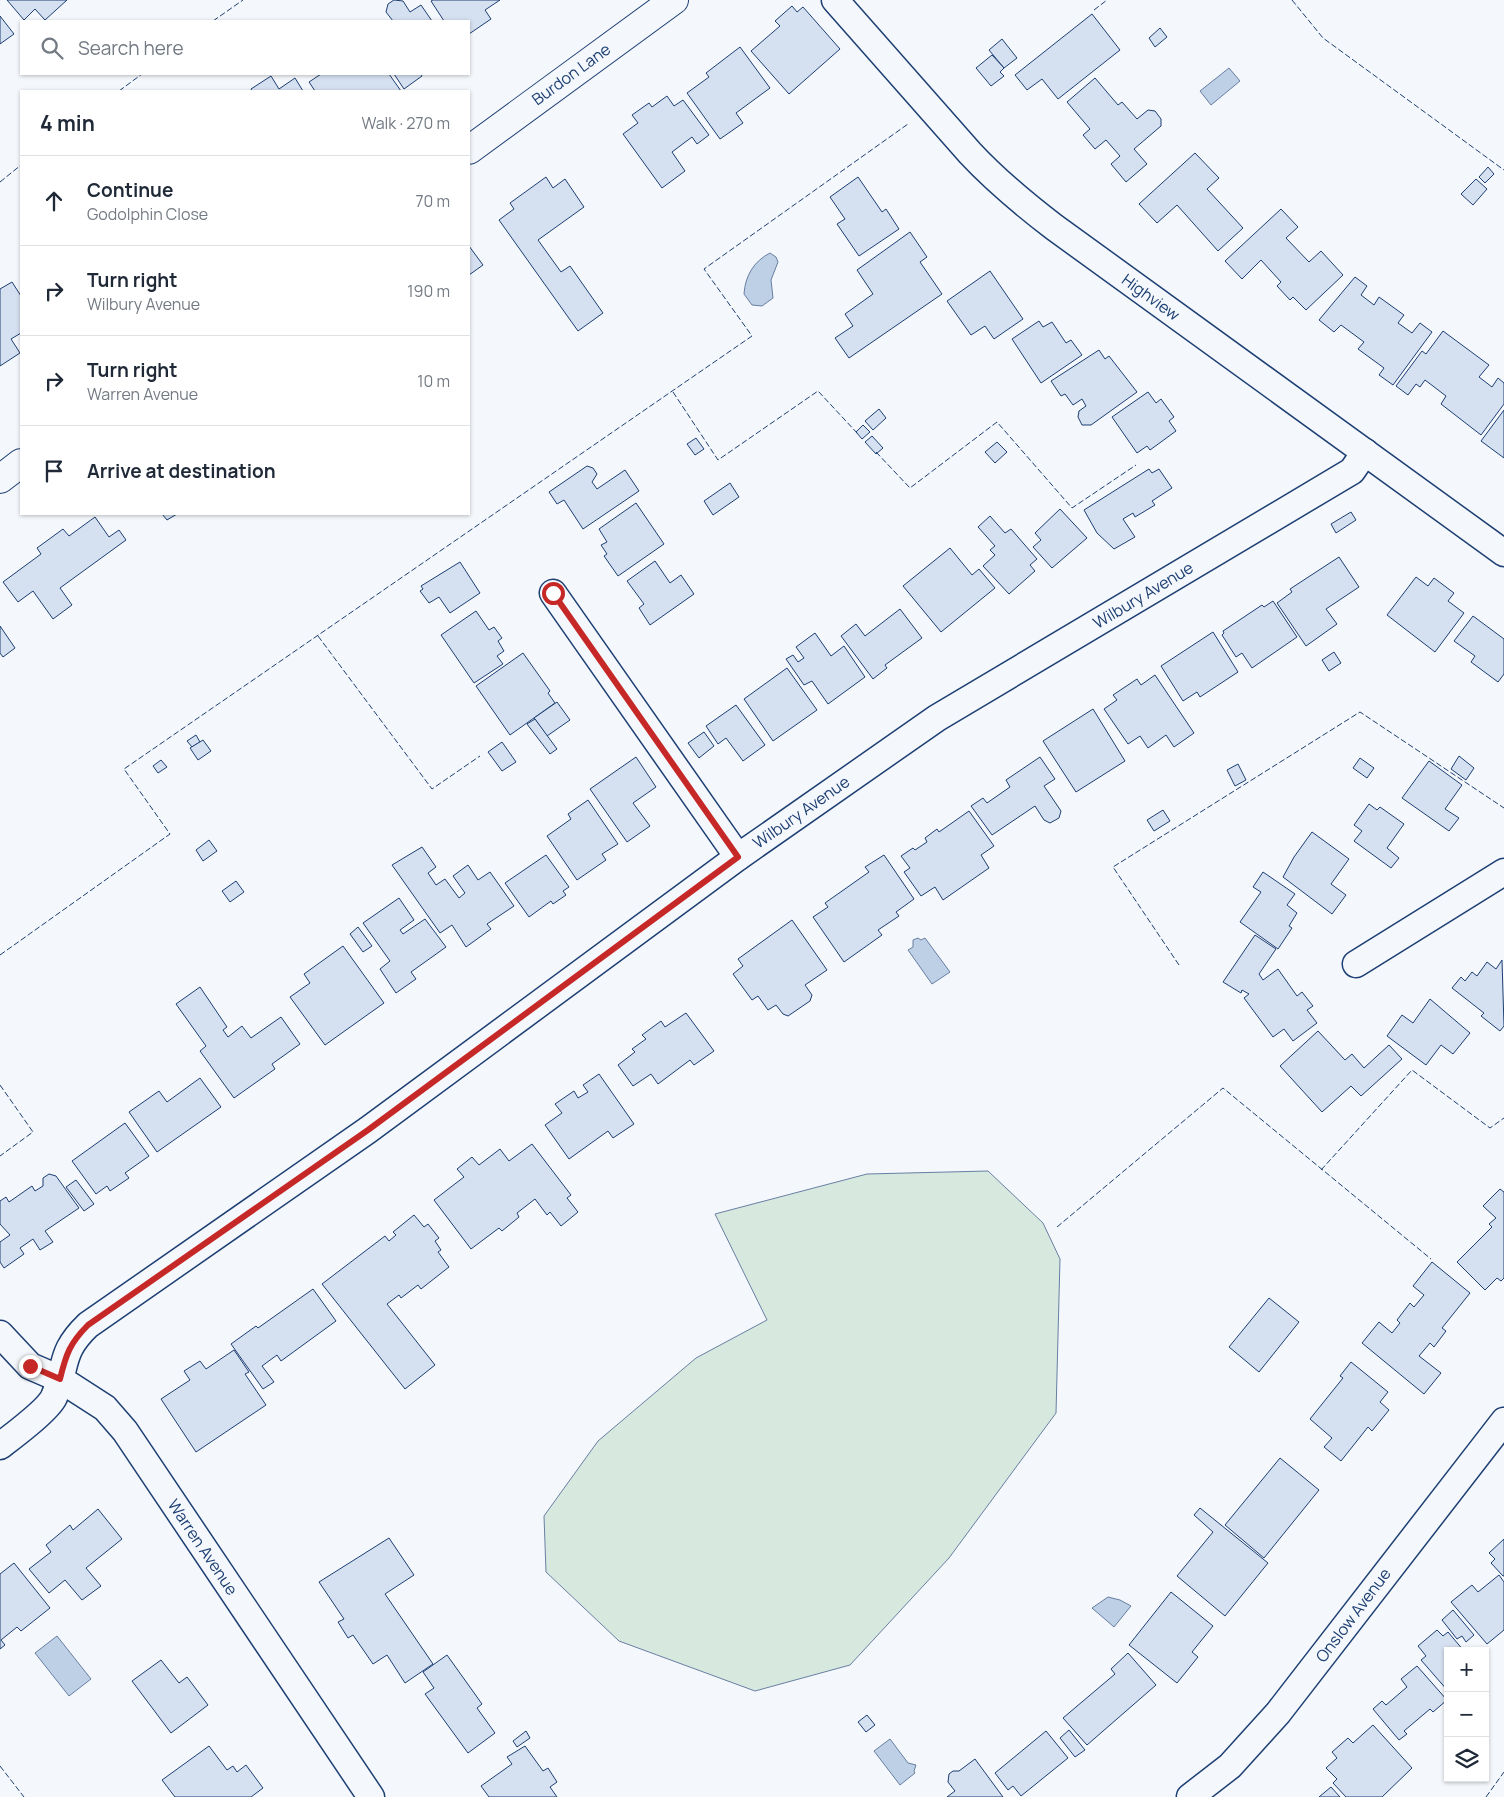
<!DOCTYPE html>
<html lang="en">
<head>
<meta charset="utf-8">
<style>
  :root { --surface:#fff; --page:#f6f6f7; --text:#1f2937; --muted:#747a83; --line:#e0e1e3 }
  body { margin:0; font-family:Manrope,sans-serif; background:var(--page); color:var(--text) }
  .controls { position:absolute; right:15px; bottom:15px; display:grid; overflow:hidden; border-radius:0px; box-shadow:0 1px 4px #0004 }
  .controls button { width:45px; height:45px; display:grid; place-items:center; padding:0; border:0; border-bottom:1px solid var(--line); background:var(--surface); color:var(--text); font:25px sans-serif }
  .stop { position:absolute; width:15px; height:15px; margin:-11px; border:4px solid #c62828; border-radius:50%; background:#fff }
  .stop.end { background:#c62828; border-color:#fff; box-shadow:0 1px 5px #0008 }
  .list { margin:0; padding:0; list-style:none }
  h2 { display:flex; justify-content:space-between; align-items:center; height:65px; margin:0; padding:0 20px; font-size:21px }
  h2 small { font-size:16px; font-weight:400; color:var(--muted) }
  .list li { display:grid; grid-template-columns:32px 1fr auto; gap:15px; align-items:center; box-sizing:border-box; height:90px; padding:0 20px; border-top:1px solid var(--line) }
  .list b { display:block; font-size:19px; white-space:nowrap }
  .list p { margin:0; font-size:16px; white-space:nowrap; color:var(--muted) }
  .list em { font-size:16px; font-style:normal; color:var(--muted) }
  .icon { flex:none; width:28px; height:28px; fill:none; stroke:currentColor; stroke-width:2; stroke-linecap:round; stroke-linejoin:round }
  .map { position:relative; flex:none; width:1504px; height:1797px; overflow:hidden }
  .search { position:absolute; background:var(--surface); box-shadow:0 1px 4px #0004; left:20px; top:20px; width:450px; height:55px; display:flex; align-items:center; gap:12px; box-sizing:border-box; padding:0 18px; border-radius:0px; color:var(--muted); font-size:19px }
  .panel { position:absolute; background:var(--surface); box-shadow:0 1px 4px #0004; left:20px; top:90px; width:450px; height:425px; border-radius:0px }
  .map>svg:first-child { display:block }
</style>
</head>
<body>
<div class="map">
<svg width="1504" height="1797" viewBox="0 0 1504 1797">
  <rect width="100%" height="100%" fill="#f4f7fb"/>
  <polygon fill="#d7e8df" stroke="#687fa3" points="988,1171 1043,1223 1060,1259 1056,1413 949,1558 850,1665 755,1691 619,1641 546,1572 544,1516 598,1441 696,1358 767,1320 715,1214 867,1174"/>
  <g fill="#bed0e5" stroke="#687fa3">
    <polygon points="1229,68 1240,81 1211,105 1200,91"/>
    <path d="M770,253l6,4 2,5 -7,18 2,18 -11,8 -10,-1 -8,-11c1,-18 10,-33 26,-41z"/>
    <polygon points="918,938 921,940 925,938 950,972 932,984 908,950 913,947 913,940"/>
    <polygon points="1108,1597 1120,1600 1131,1606 1114,1627 1092,1608"/>
    <polygon points="57,1636 91,1679 69,1696 35,1653"/>
    <polygon points="890,1739 908,1763 916,1765 914,1771 915,1773 900,1785 874,1751"/>
  </g>
  <g fill="#d5e0f0" stroke="#1d3f73">
    <polygon points="7,0 67,0 45,20 35,9 24,20"/>
    <polygon points="394,0 403,1 410,12 421,5 432,21 393,21 386,12 388,4"/>
    <polygon points="433,0 500,0 485,10 491,19 469,34 469,21 444,21 431,1"/>
    <polygon points="792,6 797,12 803,7 840,49 789,94 751,51 780,26 775,21"/>
    <polygon points="1092,14 1120,50 1058,99 1042,79 1027,90 1015,75"/>
    <polygon points="0,16 14,34 0,44"/>
    <polygon points="1160,28 1167,37 1155,47 1149,38"/>
    <polygon points="1002,39 1017,58 1004,68 989,50"/>
    <polygon points="740,47 770,88 736,113 743,123 720,139 687,93 709,77 706,73"/>
    <polygon points="992,55 1004,68 1000,72 1004,76 991,86 976,68"/>
    <polygon points="321,74 389,74 401,91 315,91 309,82"/>
    <polygon points="394,74 421,74 422,76 404,89"/>
    <polygon points="271,76 279,89 295,78 303,91 252,91 251,89"/>
    <polygon points="1095,78 1118,105 1122,102 1137,119 1148,110 1155,111 1161,119 1161,126 1134,149 1147,164 1126,182 1111,164 1120,156 1106,140 1095,149 1083,135 1090,129 1067,102"/>
    <polygon points="667,96 674,106 683,100 709,135 697,144 692,137 672,152 685,171 662,188 623,134 638,123 632,115 649,103 652,107"/>
    <polygon points="1195,153 1219,178 1207,189 1243,228 1218,251 1177,205 1157,223 1139,204"/>
    <polygon points="1488,167 1494,174 1485,183 1479,177"/>
    <polygon points="546,177 553,188 565,179 584,207 538,240 561,272 570,266 603,313 578,331 499,220 514,209 510,203"/>
    <polygon points="858,177 882,212 886,209 899,229 859,256 837,224 845,219 830,197"/>
    <polygon points="1476,179 1487,189 1473,205 1461,194"/>
    <polygon points="1281,209 1298,227 1286,238 1309,262 1321,251 1343,275 1306,310 1293,297 1290,300 1277,286 1281,282 1261,260 1242,279 1225,261"/>
    <polygon points="910,232 927,257 920,262 942,294 849,358 835,338 853,326 845,314 873,294 857,270"/>
    <polygon points="469,246 483,265 469,275"/>
    <polygon points="990,271 1023,319 994,339 985,326 971,335 947,301"/>
    <polygon points="1355,277 1367,286 1361,295 1374,305 1379,297 1404,315 1398,323 1412,333 1420,323 1432,332 1393,385 1379,375 1384,368 1358,349 1364,342 1341,325 1334,332 1319,320"/>
    <polygon points="12,282 21,296 21,333 11,339 20,353 0,366 0,289"/>
    <polygon points="1039,321 1043,327 1052,322 1066,343 1071,340 1082,355 1041,383 1012,339"/>
    <polygon points="1443,331 1489,365 1479,377 1492,387 1498,378 1504,383 1504,404 1481,435 1441,404 1446,396 1425,380 1420,387 1416,384 1408,395 1396,386 1422,351 1426,354"/>
    <polygon points="1099,350 1105,359 1109,356 1137,392 1091,425 1082,425 1078,417 1079,411 1086,406 1082,399 1073,405 1065,394 1061,396 1051,381"/>
    <polygon points="1148,392 1156,403 1161,399 1174,417 1169,421 1176,431 1150,450 1147,446 1137,453 1112,417"/>
    <polygon points="879,409 886,418 873,430 865,421"/>
    <polygon points="1504,410 1504,458 1481,441"/>
    <polygon points="863,425 870,432 862,439 856,432"/>
    <polygon points="872,436 883,448 876,454 865,442"/>
    <polygon points="696,438 704,449 695,455 687,444"/>
    <polygon points="997,442 1007,452 995,463 985,452"/>
    <polygon points="587,466 593,468 597,474 592,482 597,489 625,470 639,491 583,529 564,500 557,504 549,492"/>
    <polygon points="1149,469 1152,473 1159,469 1172,488 1152,501 1155,505 1135,517 1133,513 1123,519 1135,537 1114,549 1097,533 1084,510"/>
    <polygon points="730,483 739,497 713,515 704,501"/>
    <polygon points="636,503 664,544 618,576 604,556 607,554 601,545 607,542 599,529"/>
    <polygon points="1060,509 1087,538 1052,568 1033,547 1041,540 1035,533"/>
    <polygon points="1351,512 1356,520 1336,533 1331,524"/>
    <polygon points="162,514 177,514 167,520"/>
    <polygon points="990,516 1005,533 1011,529 1037,559 1030,565 1035,571 1009,594 983,566 995,555 990,550 995,546 978,527"/>
    <polygon points="95,517 109,537 119,530 126,540 60,588 72,605 53,619 33,591 18,602 3,582 41,554 37,548 63,529 69,536"/>
    <polygon points="950,548 972,575 979,569 995,588 941,632 903,586"/>
    <polygon points="1339,557 1359,587 1326,609 1337,624 1306,646 1277,603 1292,592 1290,589"/>
    <polygon points="655,561 670,583 681,575 694,594 650,625 639,608 644,604 627,581"/>
    <polygon points="460,562 480,593 450,613 439,597 429,603 420,591 423,589 421,586"/>
    <polygon points="1416,577 1428,586 1434,578 1454,593 1448,601 1464,613 1435,652 1387,615"/>
    <polygon points="1273,601 1297,637 1252,668 1242,653 1236,657 1222,635 1224,633 1223,631 1262,605 1264,607"/>
    <polygon points="900,609 922,638 885,665 887,668 873,679 841,636 856,624 865,636"/>
    <polygon points="476,611 489,630 494,627 502,638 498,641 504,651 497,656 503,664 474,683 441,635"/>
    <polygon points="1473,616 1504,639 1504,674 1498,682 1471,662 1475,656 1454,641"/>
    <polygon points="0,626 15,648 3,657 0,653"/>
    <polygon points="1213,632 1238,672 1200,697 1197,692 1183,701 1161,666"/>
    <polygon points="815,633 831,656 844,646 865,677 828,704 812,681 804,685 786,659 793,655 798,662 804,658 796,647"/>
    <polygon points="1334,652 1341,663 1329,671 1322,660"/>
    <polygon points="523,653 550,691 548,693 555,703 510,735 476,686"/>
    <polygon points="787,668 817,710 773,741 744,699"/>
    <polygon points="1155,675 1194,733 1174,747 1166,735 1148,748 1140,736 1128,744 1104,709 1117,700 1113,695 1137,679 1141,685"/>
    <polygon points="557,702 570,720 547,736 534,718"/>
    <polygon points="736,705 765,745 743,761 726,738 718,744 706,726"/>
    <polygon points="1093,709 1125,761 1076,792 1043,741"/>
    <polygon points="535,719 557,749 550,754 527,724"/>
    <polygon points="704,732 714,746 699,758 688,743"/>
    <polygon points="196,735 200,742 192,747 187,741"/>
    <polygon points="203,740 211,751 198,760 190,748"/>
    <polygon points="502,742 516,762 502,771 488,752"/>
    <polygon points="1459,756 1474,768 1466,780 1451,769"/>
    <polygon points="636,757 656,787 633,803 650,826 627,842 590,789"/>
    <polygon points="1040,757 1055,779 1044,786 1061,811 1059,818 1050,823 1044,820 1035,806 992,835 971,806 983,798 987,803 1010,787 1006,780"/>
    <polygon points="1360,758 1374,768 1367,778 1353,768"/>
    <polygon points="161,760 167,767 158,773 153,766"/>
    <polygon points="1429,761 1462,785 1445,809 1459,818 1449,831 1402,798"/>
    <polygon points="1238,764 1246,780 1235,786 1227,770"/>
    <polygon points="588,800 618,844 602,854 606,860 577,880 547,836 571,819 568,814"/>
    <polygon points="1369,804 1377,810 1380,807 1404,824 1387,848 1399,858 1391,868 1354,841 1362,831 1354,825"/>
    <polygon points="1163,810 1170,821 1154,831 1147,820"/>
    <polygon points="969,811 994,846 981,855 989,868 943,900 935,887 921,896 904,872 910,868 901,856 913,848 915,850 927,842 925,838 937,829 939,832"/>
    <polygon points="1312,832 1349,859 1331,884 1346,895 1332,914 1283,877 1294,857"/>
    <polygon points="209,840 217,851 203,861 196,850"/>
    <polygon points="422,847 436,867 428,873 436,885 445,879 459,898 465,893 453,876 468,865 478,880 490,872 514,906 487,924 491,929 466,947 452,925 440,933 392,865"/>
    <polygon points="546,855 569,887 563,891 566,895 553,904 551,901 529,917 505,883"/>
    <polygon points="884,855 914,899 896,912 899,916 878,930 882,935 844,962 813,917 828,907 825,903 869,872 865,867"/>
    <polygon points="1263,872 1295,894 1287,905 1297,913 1289,926 1292,928 1278,949 1240,922 1261,892 1253,887"/>
    <polygon points="236,881 244,892 230,902 222,891"/>
    <polygon points="399,898 414,920 400,930 403,934 425,919 446,947 411,972 416,979 396,993 380,969 390,961 363,923"/>
    <polygon points="792,920 827,970 805,985 812,995 810,1001 788,1016 783,1014 776,1005 768,1010 758,996 752,1000 733,974 743,966 738,959"/>
    <polygon points="358,927 372,946 363,952 350,934"/>
    <polygon points="1255,935 1276,949 1259,974 1263,980 1278,969 1297,996 1302,992 1313,1006 1307,1010 1317,1023 1293,1041 1284,1029 1273,1037 1244,998 1249,994 1242,990 1241,993 1223,982"/>
    <polygon points="343,946 384,1003 325,1045 290,997 310,983 304,974"/>
    <polygon points="1502,960 1504,1026 1500,1031 1481,1016 1484,1013 1452,988 1461,977 1465,981 1472,972 1477,976 1487,962 1496,969"/>
    <polygon points="200,987 227,1027 223,1030 228,1037 242,1026 251,1038 281,1017 300,1044 272,1064 275,1069 234,1098 200,1051 206,1046 176,1004"/>
    <polygon points="1430,999 1470,1033 1453,1054 1441,1045 1426,1065 1387,1036 1402,1015 1413,1023"/>
    <polygon points="686,1013 714,1051 694,1065 690,1060 658,1084 651,1074 633,1086 618,1065 635,1052 632,1049 646,1039 642,1035 661,1021 665,1027"/>
    <polygon points="1318,1031 1345,1060 1352,1054 1364,1068 1389,1045 1402,1059 1361,1096 1351,1086 1322,1112 1280,1066"/>
    <polygon points="599,1074 634,1124 613,1138 608,1131 569,1159 545,1125 562,1113 555,1104 574,1091 578,1098 588,1092 583,1085"/>
    <polygon points="200,1078 221,1107 157,1152 129,1112 159,1091 167,1102"/>
    <polygon points="125,1123 149,1156 125,1173 129,1178 110,1191 107,1186 96,1194 72,1161"/>
    <polygon points="532,1144 571,1195 567,1198 578,1212 561,1226 550,1212 547,1215 535,1199 517,1213 519,1217 502,1231 499,1228 471,1249 434,1200 464,1177 457,1169 472,1157 479,1165 500,1149 509,1161"/>
    <polygon points="49,1174 56,1176 79,1208 45,1231 53,1242 40,1250 33,1239 20,1248 24,1254 4,1268 0,1262 0,1242 10,1235 0,1224 0,1201 6,1197 9,1202 32,1186 35,1191 43,1186 43,1178"/>
    <polygon points="76,1180 94,1204 84,1211 66,1187"/>
    <polygon points="1500,1189 1504,1192 1504,1278 1501,1281 1497,1278 1485,1290 1457,1262 1492,1227 1489,1224 1496,1218 1483,1206"/>
    <polygon points="414,1215 424,1227 428,1224 439,1238 435,1241 441,1250 438,1252 449,1267 421,1289 418,1285 401,1298 399,1295 387,1304 435,1365 405,1389 322,1284 385,1236 389,1241 396,1235 393,1232"/>
    <polygon points="1432,1262 1470,1293 1442,1328 1446,1331 1434,1347 1430,1343 1419,1356 1441,1373 1424,1394 1362,1343 1379,1322 1392,1333 1400,1323 1397,1320 1410,1303 1414,1307 1424,1295 1413,1286"/>
    <polygon points="313,1289 336,1321 281,1361 277,1355 262,1366 274,1382 263,1389 231,1344 256,1326 258,1328"/>
    <polygon points="1269,1298 1299,1322 1259,1372 1229,1347"/>
    <polygon points="234,1350 249,1372 245,1374 266,1405 196,1452 161,1399 190,1380 184,1371 200,1361 206,1369"/>
    <polygon points="1351,1362 1388,1392 1380,1402 1389,1410 1372,1431 1368,1427 1341,1461 1324,1447 1332,1438 1310,1419 1343,1378 1340,1376"/>
    <polygon points="1280,1458 1319,1490 1264,1558 1225,1525"/>
    <polygon points="1200,1508 1268,1563 1225,1616 1177,1576 1213,1532 1194,1515"/>
    <polygon points="98,1509 122,1539 86,1568 101,1586 82,1600 65,1580 49,1593 29,1569 51,1552 46,1545 70,1525 73,1530"/>
    <polygon points="389,1538 414,1575 385,1594 433,1664 405,1683 387,1655 373,1664 353,1635 348,1638 338,1622 344,1619 319,1582"/>
    <polygon points="1504,1539 1504,1576 1503,1576 1491,1563 1495,1559 1489,1553"/>
    <polygon points="14,1563 50,1608 21,1631 17,1627 1,1640 5,1645 0,1649 0,1574"/>
    <polygon points="1499,1575 1504,1582 1504,1630 1487,1644 1451,1602 1472,1585 1478,1592"/>
    <polygon points="1171,1592 1213,1626 1192,1652 1198,1657 1177,1683 1129,1645"/>
    <polygon points="1453,1610 1474,1635 1466,1642 1462,1636 1457,1639 1442,1620"/>
    <polygon points="1437,1630 1443,1636 1448,1632 1464,1651 1448,1651 1448,1691 1421,1660 1426,1656 1418,1646"/>
    <polygon points="1128,1653 1156,1685 1087,1745 1063,1718 1115,1674 1111,1669"/>
    <polygon points="447,1655 482,1704 477,1708 495,1733 468,1753 425,1694 434,1688 423,1672"/>
    <polygon points="161,1660 179,1683 187,1677 208,1705 171,1733 132,1681"/>
    <polygon points="1417,1666 1447,1700 1433,1712 1430,1709 1404,1731 1407,1734 1399,1740 1373,1709 1382,1701 1386,1705 1407,1687 1401,1679"/>
    <polygon points="867,1715 875,1725 866,1732 858,1722"/>
    <polygon points="1373,1725 1412,1768 1382,1797 1346,1797 1333,1783 1337,1779 1326,1768 1337,1758 1332,1752 1348,1738 1353,1743"/>
    <polygon points="1069,1730 1085,1750 1075,1757 1060,1738"/>
    <polygon points="526,1731 530,1738 517,1747 513,1741"/>
    <polygon points="1046,1731 1068,1758 1021,1796 1013,1786 1008,1790 995,1773"/>
    <polygon points="209,1746 227,1770 233,1766 237,1772 246,1765 263,1788 251,1797 175,1797 162,1780"/>
    <polygon points="525,1746 543,1771 548,1768 557,1782 550,1787 557,1797 489,1797 481,1786 512,1764 507,1757"/>
    <polygon points="975,1759 1003,1797 947,1797 955,1791 948,1782 949,1774 953,1771 959,1771"/>
    <polygon points="1331,1787 1340,1797 1319,1797"/>
  </g>
  <g fill="none" stroke-linecap="round" stroke-linejoin="round">
    <g stroke="#1d3f73" stroke-width="29">
      <g id="minor">
        <path d="M835,0l135,153c26,28 54,51 84,74l450,326"/>
        <polyline points="553,593 738,857"/>
        <polyline points="1356,964 1504,872"/>
        <polyline points="0,1334 30,1366 60,1379 105,1408 125,1431 371,1797"/>
        <path d="M0,1446c13,-10 48,-36 54,-49 14,-33 5,-44 34,-72l280,-195 370,-273 199,-139 415,-247 13,-19"/>
        <polyline points="1190,1797 1230,1766 1278,1713 1504,1421"/>
      </g>
    </g>
    <g stroke="#1d3f73" stroke-width="30">
      <g id="tertiary">
        <polyline points="469,150 674,0"/>
        <polyline points="0,479 21,463"/>
      </g>
    </g>
    <use href="#minor" stroke="#f4f7fb" stroke-width="26"/>
    <use href="#tertiary" stroke="#f4f7fb" stroke-width="28"/>
    <g stroke="#1d3f73" stroke-width="1" stroke-dasharray="6 2.5" stroke-linecap="butt">
      <polyline points="1292,0 1323,38 1504,170"/>
      <polyline points="1094,10 1107,0"/>
      <polyline points="213,21 243,0"/>
      <polyline points="119,91 142,74"/>
      <polyline points="0,182 21,165"/>
      <polyline points="673,392 718,460 818,391 858,434"/>
      <polyline points="876,452 910,488 997,422 1072,508 1136,465"/>
      <polyline points="318,636 432,789 480,756"/>
      <polyline points="0,955 170,834 124,769 752,336 704,269 908,124"/>
      <polyline points="1179,965 1113,867 1360,712 1504,808"/>
      <polyline points="0,1085 33,1132 0,1156"/>
      <polyline points="1321,1170 1412,1070 1490,1128 1504,1118"/>
      <polyline points="1057,1227 1223,1088 1431,1259"/>
      <polyline points="0,1766 24,1797"/>
      <polyline points="1486,1797 1504,1772"/>
    </g>
  </g>
  <g fill="none" stroke-linecap="round" stroke-linejoin="round">
    <path stroke="#c62828" stroke-width="6" d="M30,1366l30,13c6,-25 10,-36 28,-54l280,-195 370,-273 -185,-264"/>
  </g>
  <g text-anchor="middle" dominant-baseline="central" stroke-width="4" stroke-linejoin="round" paint-order="stroke">
    <g font-size="16" fill="#1d3f73" stroke="#f4f7fb">
      <text transform="translate(571 74) rotate(-36)">Burdon Lane</text>
      <text transform="translate(1151 297) rotate(36)">Highview</text>
      <text transform="translate(1143 595) rotate(-31)">Wilbury Avenue</text>
      <text transform="translate(801 812) rotate(-35)">Wilbury Avenue</text>
      <text transform="translate(203 1547) rotate(56)">Warren Avenue</text>
      <text transform="translate(1353 1615) rotate(-53)">Onslow Avenue</text>
    </g>
  </g>
</svg>
<div class="controls">
<button>+</button>
<button>−</button>
<button><svg class="icon" aria-label="layers" viewBox="0 0 24 24"><path d="M12 4l9 5-9 5-9-5zM3 14l9 5 9-5"/></svg></button>
</div>
<div class="stop" style="left:553px;top:593px"></div>
<div class="stop end" style="left:30px;top:1366px"></div>
<div class="search"><svg class="icon" aria-label="search" viewBox="0 0 24 24"><circle cx="10" cy="10" r="6"/><path d="M15 15l6 6"/></svg>Search here</div>
<section class="panel">
<h2>4 min<small>Walk · 270 m</small></h2>
<ul class="list">
<li><svg class="icon" aria-label="ahead" viewBox="0 0 24 24"><path d="M12 20V5M6 11l6-6 6 6"/></svg><div><b>Continue</b><p>Godolphin Close</p></div><em>70 m</em></li>
<li><svg class="icon" aria-label="right" viewBox="0 0 24 24"><path d="M7 20v-9h11M14 6l5 5-5 5"/></svg><div><b>Turn right</b><p>Wilbury Avenue</p></div><em>190 m</em></li>
<li><svg class="icon" aria-label="right" viewBox="0 0 24 24"><path d="M7 20v-9h11M14 6l5 5-5 5"/></svg><div><b>Turn right</b><p>Warren Avenue</p></div><em>10 m</em></li>
<li><svg class="icon" aria-label="arrive" viewBox="0 0 24 24"><path d="M6 21V4h12l-3 4 3 4H6"/></svg><div><b>Arrive at destination</b></div></li>
</ul>
</section>
</div>
</body>
</html>
